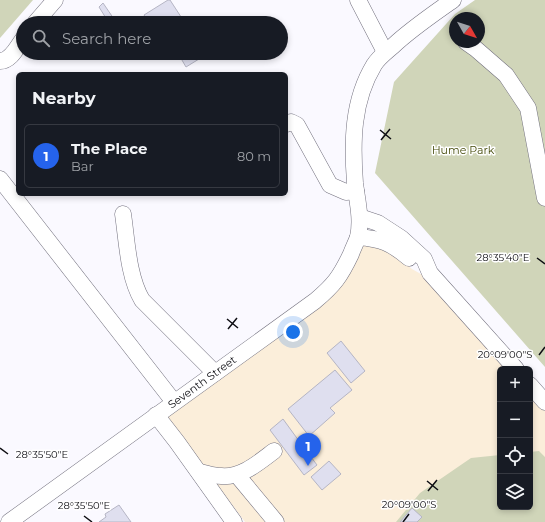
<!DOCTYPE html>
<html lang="en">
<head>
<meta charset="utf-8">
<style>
  :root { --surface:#171b24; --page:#242831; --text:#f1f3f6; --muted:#9ea1a6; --line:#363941; --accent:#2563eb }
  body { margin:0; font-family:Montserrat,sans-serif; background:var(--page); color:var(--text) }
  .controls { position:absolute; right:12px; bottom:12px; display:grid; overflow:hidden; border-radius:6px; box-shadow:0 2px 6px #0003 }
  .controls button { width:36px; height:36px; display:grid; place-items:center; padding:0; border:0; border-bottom:1px solid var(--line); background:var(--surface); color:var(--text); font:20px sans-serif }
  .compass { position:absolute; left:449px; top:12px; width:36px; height:36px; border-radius:50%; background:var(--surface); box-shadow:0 2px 6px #0003; rotate:129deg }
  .you { position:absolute; left:293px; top:332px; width:14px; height:14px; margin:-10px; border:3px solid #fff; border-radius:50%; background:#1a73e8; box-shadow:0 0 0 6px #1a73e833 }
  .badge { display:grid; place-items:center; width:26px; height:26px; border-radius:50%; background:var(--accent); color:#fff; font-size:13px; font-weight:700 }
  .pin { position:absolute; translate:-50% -33px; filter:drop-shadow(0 1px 2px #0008) }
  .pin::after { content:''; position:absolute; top:21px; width:14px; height:12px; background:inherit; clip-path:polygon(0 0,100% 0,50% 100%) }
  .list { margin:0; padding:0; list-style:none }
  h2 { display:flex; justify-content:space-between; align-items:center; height:52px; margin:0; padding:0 16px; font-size:17px }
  h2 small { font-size:13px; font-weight:400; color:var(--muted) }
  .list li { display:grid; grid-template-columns:26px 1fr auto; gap:12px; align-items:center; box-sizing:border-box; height:64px; margin:0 8px 8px; padding:0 8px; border:1px solid var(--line); border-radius:6px }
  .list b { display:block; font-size:15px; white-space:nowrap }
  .list p { margin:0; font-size:13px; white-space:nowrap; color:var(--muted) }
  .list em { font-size:13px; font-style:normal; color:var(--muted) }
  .icon { flex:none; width:22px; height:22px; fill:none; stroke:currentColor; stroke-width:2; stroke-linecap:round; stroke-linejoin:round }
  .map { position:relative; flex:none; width:545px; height:522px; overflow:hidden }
  .search { position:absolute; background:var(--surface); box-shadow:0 2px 6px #0003; left:16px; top:16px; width:272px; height:44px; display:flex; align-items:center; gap:10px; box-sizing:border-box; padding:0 14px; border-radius:22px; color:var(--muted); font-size:15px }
  .panel { position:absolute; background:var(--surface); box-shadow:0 2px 6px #0003; left:16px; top:72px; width:272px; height:124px; border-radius:6px }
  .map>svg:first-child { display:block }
</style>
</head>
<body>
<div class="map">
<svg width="545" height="522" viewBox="0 0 545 522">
  <rect width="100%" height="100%" fill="#faf9ff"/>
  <polygon fill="#fbeeda" points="361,244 392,251 412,269 428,278 508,369 500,369 500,507 530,507 530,394 545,411 545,522 245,522 166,416 333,292"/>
  <g fill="#d0d5b9" fill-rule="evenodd">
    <polygon points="0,0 33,0 0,38"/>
    <path d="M475,0h70v367l-170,-194 19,-91 61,-68zM455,18h24v24h-24z"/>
    <polygon points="539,451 545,457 545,522 396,522 420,493 471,458 500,455 500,507 530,507 530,452"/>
  </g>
  <g fill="#dfdfef" stroke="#b5b5c4">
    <polygon points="168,0 170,0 185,23 149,23 144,15"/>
    <polygon points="103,3 116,22 114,23 109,23 99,7"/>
    <polygon points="183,53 195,53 199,59 186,67 179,55"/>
    <polygon points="341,341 365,371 351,383 327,353"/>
    <polygon points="335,370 352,390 330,408 335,413 309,436 288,409"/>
    <polygon points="283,419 299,441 304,437 310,443 305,449 317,465 304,475 270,430"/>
    <polygon points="329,461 341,474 322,490 311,477"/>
    <polygon points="119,505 131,522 99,522 106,517 105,514"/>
    <polygon points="412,508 422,517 417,522 400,522"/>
  </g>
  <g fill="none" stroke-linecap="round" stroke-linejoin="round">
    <g stroke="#72707e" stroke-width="17">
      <g id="minor">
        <polyline points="358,0 385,52"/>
        <polyline points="35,23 55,0"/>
        <polyline points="466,42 476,49 506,75 528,108 545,198"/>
        <path d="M0,61c11,0 17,-14 23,-22"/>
        <polyline points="286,124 291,122 297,125 330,185 346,192 356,191"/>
        <polyline points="0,179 174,402"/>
        <path d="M123,214c4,27 5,62 19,86l73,73"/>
        <polyline points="360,217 378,223 401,238 424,259 430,273 516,369"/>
        <path d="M358,237c24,2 33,6 51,21"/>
        <polyline points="530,385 545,402"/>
        <polyline points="156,415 177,442 234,522"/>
        <path d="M199,472c7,1 14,4 22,4 20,2 37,-13 53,-25"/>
        <polyline points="237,475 276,522"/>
        <path d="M9,522l306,-221c19,-16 25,-24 36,-47 2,-6 5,-11 7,-17 4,-18 -1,-37 -3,-54 -3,-40 -3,-82 19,-118 4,-7 12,-13 19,-19 18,-17 39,-31 60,-46"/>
      </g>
    </g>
    <use href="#minor" stroke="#fff" stroke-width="16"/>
  </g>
  <path fill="none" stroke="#0e0e13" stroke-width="1.5" d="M380,130l11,9M381,140l9,-11M537,258l8,6M227,319l11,9M228,329l9,-11M539,355l6,-8M0,448l8,6M427,481l11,9M428,491l9,-11M84,516l8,6M403,522l6,-8"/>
  <g text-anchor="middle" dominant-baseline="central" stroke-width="3" stroke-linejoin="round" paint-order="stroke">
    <g font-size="11" fill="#454b0a" stroke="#fff">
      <text x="463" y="150">Hume Park</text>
    </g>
    <g font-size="11" fill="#0e0e13" stroke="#fff">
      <text transform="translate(202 382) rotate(-36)">Seventh Street</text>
    </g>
  </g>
  <g font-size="10" text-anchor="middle" fill="#0e0e13" stroke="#fff" stroke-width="3" stroke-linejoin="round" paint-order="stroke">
    <text x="503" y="261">28°35'40"E</text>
    <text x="505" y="358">20°09'00"S</text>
    <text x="42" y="458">28°35'50"E</text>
    <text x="409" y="508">20°09'00"S</text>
    <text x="84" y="509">28°35'50"E</text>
  </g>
</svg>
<div class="controls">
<button>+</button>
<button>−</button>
<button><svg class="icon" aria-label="locate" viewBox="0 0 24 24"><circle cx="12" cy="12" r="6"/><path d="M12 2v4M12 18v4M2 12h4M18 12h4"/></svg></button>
<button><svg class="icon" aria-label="layers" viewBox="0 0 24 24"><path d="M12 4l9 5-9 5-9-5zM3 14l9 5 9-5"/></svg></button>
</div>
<svg class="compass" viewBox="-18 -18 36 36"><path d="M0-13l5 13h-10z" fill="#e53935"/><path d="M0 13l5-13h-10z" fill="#9ea1a6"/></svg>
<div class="you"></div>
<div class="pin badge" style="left:308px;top:466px">1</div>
<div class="search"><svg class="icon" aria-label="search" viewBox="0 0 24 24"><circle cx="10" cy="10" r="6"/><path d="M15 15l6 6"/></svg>Search here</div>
<section class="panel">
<h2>Nearby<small></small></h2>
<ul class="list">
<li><span class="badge">1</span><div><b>The Place</b><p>Bar</p></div><em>80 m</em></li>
</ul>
</section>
</div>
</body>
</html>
